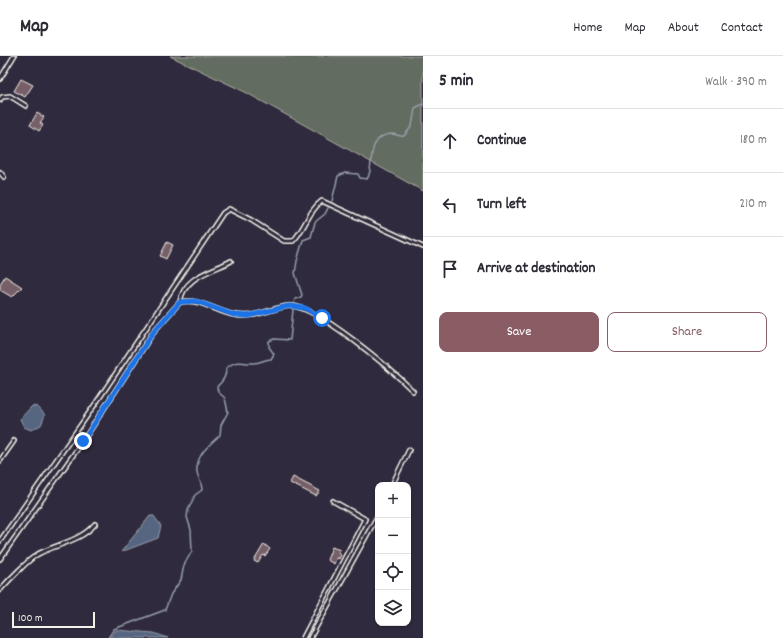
<!DOCTYPE html>
<html lang="en">
<head>
<meta charset="utf-8">
<style>
  :root { --surface:#fff; --page:#f7f7f7; --text:#2b2b33; --muted:#7c7c81; --line:#e1e1e2; --accent:#8a5d65 }
  body { margin:0; font-family:Dekko,sans-serif; background:var(--page); color:var(--text) }
  .controls { position:absolute; right:12px; bottom:12px; display:grid; overflow:hidden; border-radius:8px; box-shadow:0 1px 3px #0004 }
  .controls button { width:36px; height:36px; display:grid; place-items:center; padding:0; border:0; border-bottom:1px solid var(--line); background:var(--surface); color:var(--text); font:20px sans-serif }
  .scale { position:absolute; left:12px; bottom:10px; width:83px; box-sizing:border-box; padding-left:4px; border:2px solid #f4f1e8; border-top:0; font-size:11px; line-height:14px; white-space:nowrap; color:#f4f1e8; -webkit-text-stroke:3px #2f2a3d; paint-order:stroke }
  .stop { position:absolute; width:12px; height:12px; margin:-9px; border:3px solid #1a73e8; border-radius:50%; background:#fff }
  .stop.end { background:#1a73e8; border-color:#fff; box-shadow:0 1px 4px #0008 }
  .list { margin:0; padding:0; list-style:none }
  h2 { display:flex; justify-content:space-between; align-items:center; height:52px; margin:0; padding:0 16px; font-size:17px }
  h2 small { font-size:13px; font-weight:400; color:var(--muted) }
  .list li { display:grid; grid-template-columns:26px 1fr auto; gap:12px; align-items:center; box-sizing:border-box; height:64px; padding:0 16px; border-top:1px solid var(--line) }
  .list b { display:block; font-size:15px; white-space:nowrap }
  .list em { font-size:13px; font-style:normal; color:var(--muted) }
  .actions { display:flex; gap:8px; padding:12px 16px }
  .actions a { flex:1; padding:9px 0; border:1px solid var(--accent); border-radius:8px; text-align:center; font-size:14px; color:var(--accent) }
  .actions .main { background:var(--accent); color:#fff }
  .icon { flex:none; width:22px; height:22px; fill:none; stroke:currentColor; stroke-width:2; stroke-linecap:round; stroke-linejoin:round }
  .map { position:relative; flex:none; width:423px; height:582px; overflow:hidden }
  header { display:flex; align-items:center; gap:24px; box-sizing:border-box; height:56px; padding:0 20px; background:var(--surface); border-bottom:1px solid var(--line) }
  header strong { font-size:19px }
  nav { display:flex; gap:22px; margin-inline-start:auto; font-size:14px }
  main { display:flex }
  aside { flex:1; background:var(--surface) }
  .map>svg:first-child { display:block }
</style>
</head>
<body>
<header>
<strong>Map</strong>
<nav><a>Home</a><a>Map</a><a>About</a><a>Contact</a></nav>
</header>
<main>
<div class="map">
<svg width="423" height="582" viewBox="0 0 423 582">
  <rect width="100%" height="100%" fill="#2f2a3d"/>
  <filter id="ink" filterUnits="userSpaceOnUse"><feTurbulence type="fractalNoise" baseFrequency=".025" numOctaves="2"/><feDisplacementMap in="SourceGraphic" scale="8" xChannelSelector="R" yChannelSelector="G"/><feConvolveMatrix kernelMatrix="1 2 1 2 8 2 1 2 1" color-interpolation-filters="sRGB"/></filter>
  <g filter="url(#ink)">
    <polygon fill="#646c60" stroke="#acaea4" points="170,0 423,0 423,135 245,36"/>
    <g fill="#576681" stroke="#969eaa">
      <polygon points="32,350 38,351 45,359 41,369 31,374 24,371 20,363"/>
      <polygon points="150,460 154,460 161,470 158,482 121,496"/>
      <polygon points="116,574 154,577 168,582 110,582"/>
    </g>
    <g fill="none" stroke-linecap="round" stroke-linejoin="round">
      <g stroke="#969eaa" stroke-width="1.5">
        <path d="M332,145l6,-25 7,-3 13,1 2,4 7,1c8,-9 -3,-44 25,-45 4,0 7,3 12,2l8,-10 3,-18 8,-4"/>
        <polyline points="294,246 295,243 301,241 302,239 295,217 297,205 303,184 311,181 315,166 325,158 328,152"/>
        <path d="M108,582l6,-9 51,-19 6,-16 10,-14 3,-15 8,-14 -1,-21 -4,-13 1,-7 7,-15 7,-5c0,-7 -4,-12 -5,-18 -2,-16 13,-28 23,-37l1,-10 7,-13 -3,-14 -7,-6 -1,-5c6,-7 9,-9 9,-19 13,-10 14,-4 28,-5 6,0 11,-4 17,-4l3,-5 -5,-7v-6l5,-2 16,1 3,-30"/>
      </g>
    </g>
    <g fill="#765e67" stroke="#f4f1e8">
      <polygon points="21,23 33,29 25,41 14,35"/>
      <polygon points="37,57 44,61 40,67 43,69 39,75 30,69"/>
      <polygon points="167,186 173,189 166,203 160,200"/>
      <polygon points="5,220 22,231 12,241 0,234 0,228"/>
      <polygon points="293,421 320,435 316,440 290,427"/>
      <polygon points="264,488 270,493 265,500 263,499 258,507 254,505"/>
      <polygon points="332,491 340,494 338,497 341,499 339,503 337,501 334,508 327,504"/>
    </g>
    <g fill="none" stroke-linecap="round" stroke-linejoin="round">
      <g stroke="#f4f1e8" stroke-width="6">
        <g id="service">
          <polyline points="0,23 14,0"/>
          <polyline points="0,44 2,41 10,40 26,50"/>
          <polyline points="0,116 4,121"/>
          <path d="M180,246c4,-26 31,-30 51,-41"/>
          <polyline points="0,405 14,385"/>
          <polyline points="392,429 409,394"/>
          <path d="M0,485l96,-138 127,-190 6,-4 22,11 33,21h9c12,-12 15,-30 29,-40l101,46"/>
          <path d="M0,503l83,-118 71,-110 26,-29c21,-4 36,10 55,13 20,4 35,-7 54,-9 26,-3 104,65 124,85"/>
          <path d="M0,534c8,-9 29,-31 38,-36 19,-10 43,-13 57,-30"/>
          <polyline points="303,582 365,463 333,445"/>
          <polyline points="310,582 378,459"/>
        </g>
      </g>
      <use href="#service" stroke="#2f2a3d" stroke-width="3"/>
    </g>
  </g>
  <g fill="none" stroke-linecap="round" stroke-linejoin="round" filter="url(#ink)">
    <polyline stroke="#1a73e8" stroke-width="5" points="83,385 154,275 180,246 196,245 234,259 248,260 289,250 305,252 322,262"/>
  </g>
</svg>
<div class="controls">
<button>+</button>
<button>−</button>
<button><svg class="icon" aria-label="locate" viewBox="0 0 24 24"><circle cx="12" cy="12" r="6"/><path d="M12 2v4M12 18v4M2 12h4M18 12h4"/></svg></button>
<button><svg class="icon" aria-label="layers" viewBox="0 0 24 24"><path d="M12 4l9 5-9 5-9-5zM3 14l9 5 9-5"/></svg></button>
</div>
<div class="scale">100 m</div>
<div class="stop" style="left:322px;top:262px"></div>
<div class="stop end" style="left:83px;top:385px"></div>
</div>
<aside>
<h2>5 min<small>Walk · 390 m</small></h2>
<ul class="list">
<li><svg class="icon" aria-label="ahead" viewBox="0 0 24 24"><path d="M12 20V5M6 11l6-6 6 6"/></svg><div><b>Continue</b></div><em>180 m</em></li>
<li><svg class="icon" aria-label="left" viewBox="0 0 24 24"><path d="M17 20v-9H6M10 6l-5 5 5 5"/></svg><div><b>Turn left</b></div><em>210 m</em></li>
<li><svg class="icon" aria-label="arrive" viewBox="0 0 24 24"><path d="M6 21V4h12l-3 4 3 4H6"/></svg><div><b>Arrive at destination</b></div></li>
</ul>
<div class="actions"><a class="main">Save</a><a>Share</a></div>
</aside>
</main>
</body>
</html>
